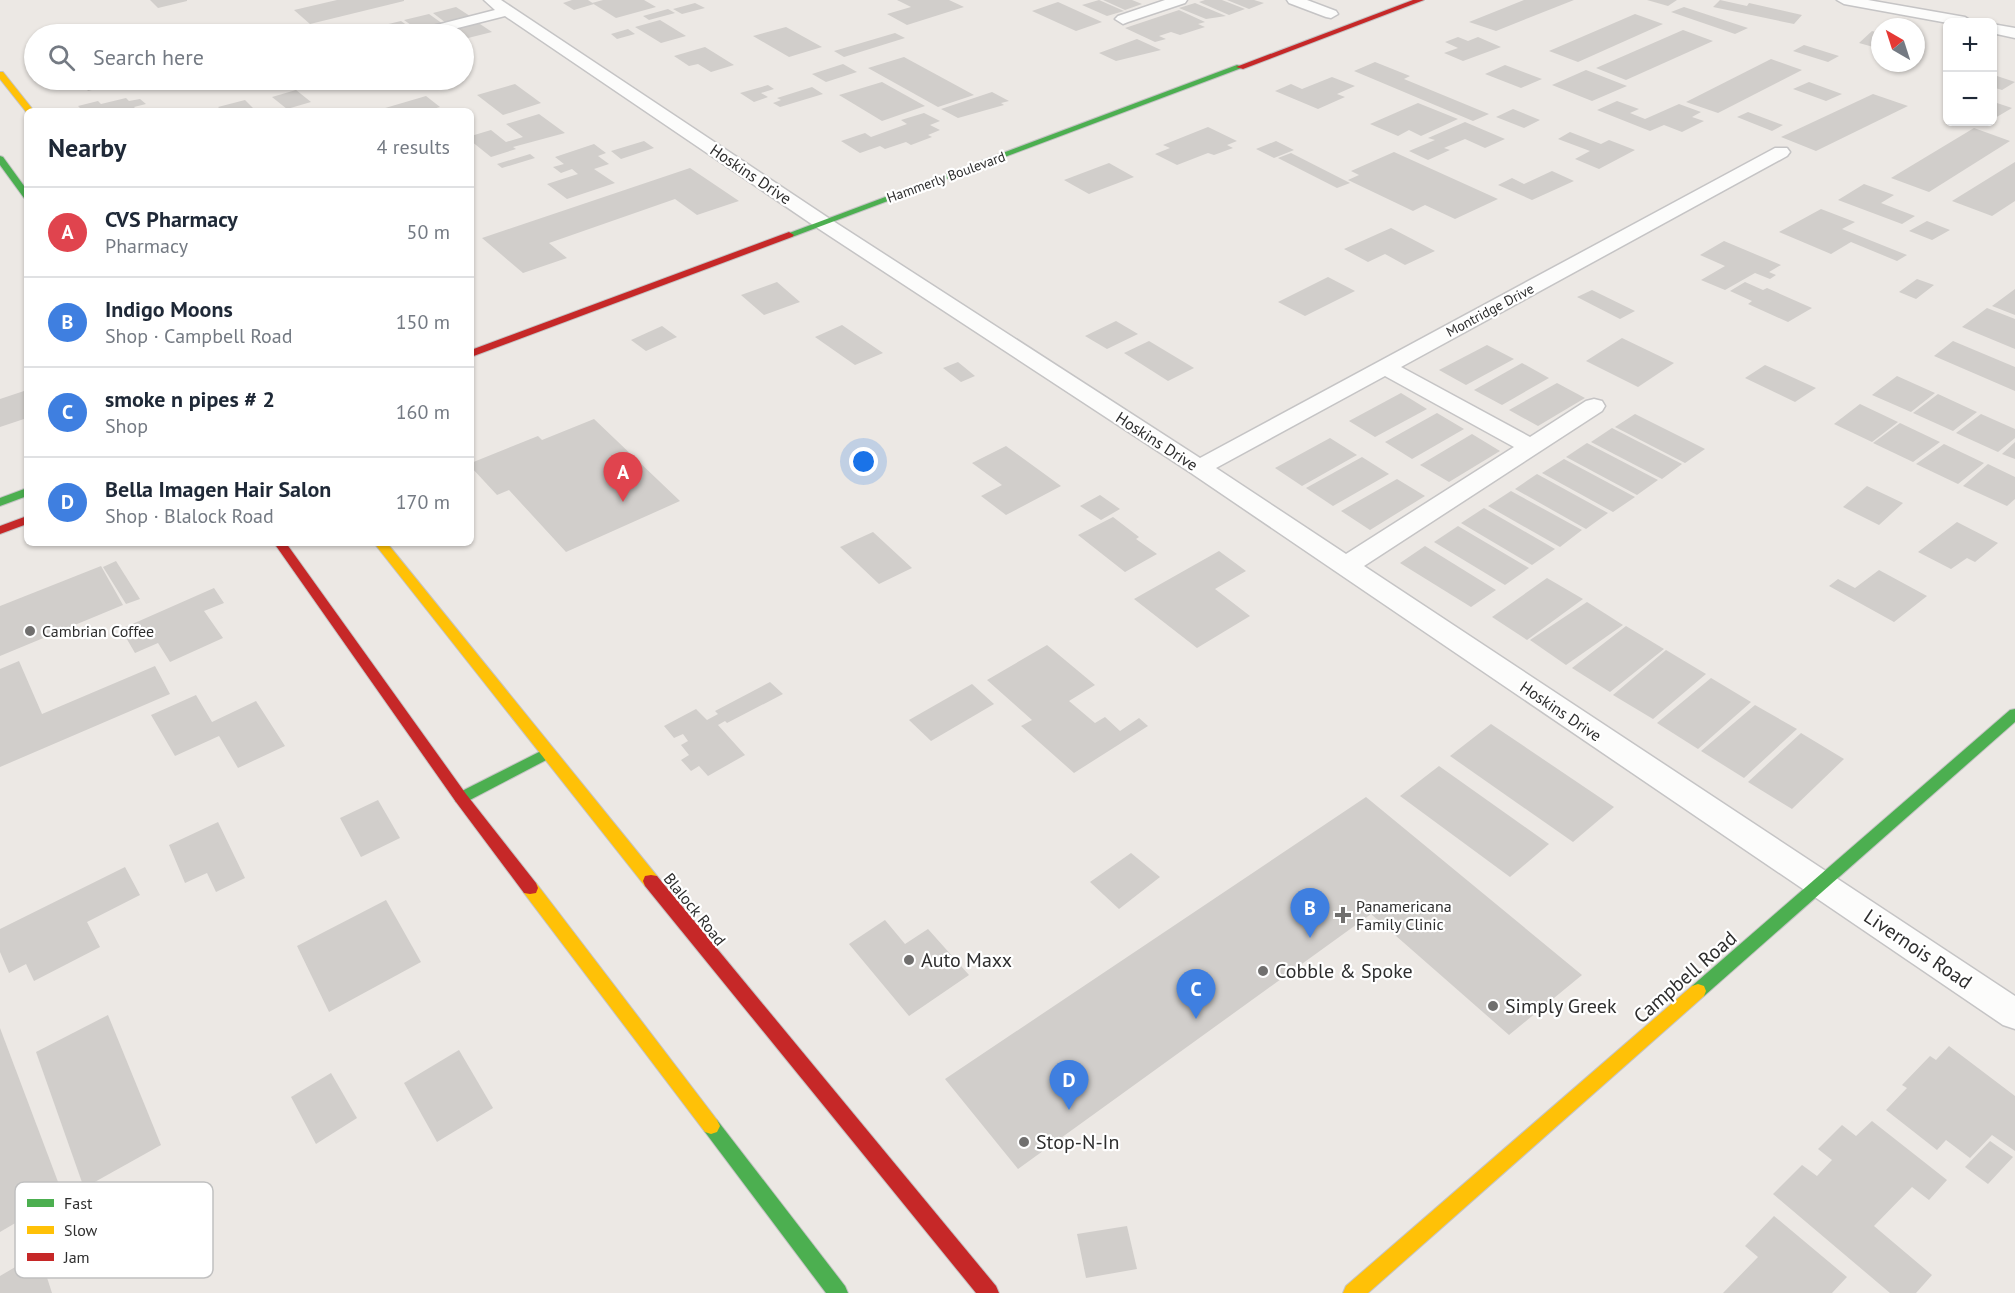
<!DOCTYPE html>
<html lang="en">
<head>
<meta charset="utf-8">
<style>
  :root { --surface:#fff; --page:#f2f2f3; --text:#1f2937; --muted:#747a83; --line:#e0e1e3; --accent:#706f6e }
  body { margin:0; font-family:"PT Sans",sans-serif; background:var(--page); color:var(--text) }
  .controls { position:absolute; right:18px; top:18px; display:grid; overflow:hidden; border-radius:9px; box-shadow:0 2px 4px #0004 }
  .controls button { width:54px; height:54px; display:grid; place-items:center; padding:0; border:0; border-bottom:2px solid var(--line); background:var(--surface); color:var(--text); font:30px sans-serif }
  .compass { position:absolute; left:1871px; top:18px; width:54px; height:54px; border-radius:50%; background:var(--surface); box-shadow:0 2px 4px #0004; rotate:321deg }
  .you { position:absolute; left:864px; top:462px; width:21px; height:21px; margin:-15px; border:4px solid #fff; border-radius:50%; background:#1a73e8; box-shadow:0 0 0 9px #1a73e833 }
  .badge { display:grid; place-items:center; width:39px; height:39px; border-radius:50%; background:var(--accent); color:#fff; font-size:20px; font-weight:700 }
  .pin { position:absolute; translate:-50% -50px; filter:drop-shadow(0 2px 3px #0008) }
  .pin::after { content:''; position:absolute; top:32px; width:21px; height:18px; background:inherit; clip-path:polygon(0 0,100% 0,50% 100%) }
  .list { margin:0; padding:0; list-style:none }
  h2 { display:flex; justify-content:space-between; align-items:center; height:78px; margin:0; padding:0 24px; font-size:26px }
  h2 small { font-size:20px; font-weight:400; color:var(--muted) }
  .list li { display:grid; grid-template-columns:39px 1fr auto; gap:18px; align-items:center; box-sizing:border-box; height:90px; padding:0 24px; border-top:2px solid var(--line) }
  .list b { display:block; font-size:22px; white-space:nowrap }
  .list p { margin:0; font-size:20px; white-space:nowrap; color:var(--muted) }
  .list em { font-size:20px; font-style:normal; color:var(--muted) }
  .icon { flex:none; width:33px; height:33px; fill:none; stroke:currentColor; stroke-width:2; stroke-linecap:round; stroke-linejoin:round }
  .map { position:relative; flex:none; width:2015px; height:1293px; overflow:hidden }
  .search { position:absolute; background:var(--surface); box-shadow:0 2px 4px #0004; left:24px; top:24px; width:450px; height:66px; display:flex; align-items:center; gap:15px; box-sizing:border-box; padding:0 21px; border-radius:33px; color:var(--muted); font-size:22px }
  .panel { position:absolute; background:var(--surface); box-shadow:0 2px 4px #0004; left:24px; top:108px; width:450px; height:438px; border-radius:9px }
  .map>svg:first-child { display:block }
</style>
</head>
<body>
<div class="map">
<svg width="2015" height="1293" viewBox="0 0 2015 1293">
  <rect width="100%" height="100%" fill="#ece8e4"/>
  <g fill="#d1cecb">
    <polygon points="150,0 187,0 187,1 158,8"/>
    <polygon points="337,0 404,0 404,1 310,24 294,10"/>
    <polygon points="572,0 588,0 594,4 574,10 563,3"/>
    <polygon points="603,0 644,0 656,7 616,18 592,3"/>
    <polygon points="897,0 949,0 964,7 907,25 887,14 911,7"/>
    <polygon points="1099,0 1124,11 1107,16 1082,5"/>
    <polygon points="1103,0 1132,0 1142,4 1125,10"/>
    <polygon points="1205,0 1222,0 1245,9 1229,15 1199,2"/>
    <polygon points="1227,0 1254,0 1264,3 1249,9"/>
    <polygon points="1524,0 1574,0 1496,31 1469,22"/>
    <polygon points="1647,0 1677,0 1668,6"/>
    <polygon points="1720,0 1747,6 1749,3 1802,15 1794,24 1713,7"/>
    <polygon points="1058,2 1102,22 1076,31 1032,11"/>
    <polygon points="695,3 705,8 682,14 673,9"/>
    <polygon points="1195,3 1226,16 1206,19 1179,8"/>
    <polygon points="456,7 470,16 446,23 433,13"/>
    <polygon points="1684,7 1748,28 1735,34 1671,12"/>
    <polygon points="668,9 675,13 649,20 643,16"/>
    <polygon points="1179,10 1205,22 1198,24 1205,27 1180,35 1171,32 1159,36 1166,39 1155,42 1125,28"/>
    <polygon points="429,14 443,24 418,30 404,20"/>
    <polygon points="1635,14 1663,24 1578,62 1549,51"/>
    <polygon points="660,20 686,36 661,43 635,27"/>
    <polygon points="401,21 415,31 401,34 386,34 376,27"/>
    <polygon points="477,22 492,32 468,38 453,28"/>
    <polygon points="786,27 822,47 789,57 753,36"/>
    <polygon points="372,28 380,34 351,34"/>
    <polygon points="628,29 635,34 617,39 611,34"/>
    <polygon points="1683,30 1713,41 1626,80 1596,68"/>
    <polygon points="1872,31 1880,33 1880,53 1873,51 1877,48 1859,43"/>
    <polygon points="895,33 905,38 844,57 834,51"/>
    <polygon points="1458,37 1468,41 1478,37 1501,47 1463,61 1444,53 1458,48 1445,42"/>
    <polygon points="1137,39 1161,50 1116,61 1099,53"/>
    <polygon points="1804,45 1839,56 1828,62 1793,51"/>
    <polygon points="705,47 734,65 711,72 698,64 689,66 674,56"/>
    <polygon points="904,57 974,95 938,107 868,68"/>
    <polygon points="1771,59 1802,70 1718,113 1686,102"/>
    <polygon points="1375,62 1410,76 1404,79 1489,114 1473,121 1354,71"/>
    <polygon points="843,64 857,72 826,82 812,74"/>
    <polygon points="1505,65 1542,79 1521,88 1485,74"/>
    <polygon points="1586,70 1627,86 1592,101 1552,85"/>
    <polygon points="1992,75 1994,75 2015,82 2002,90 1992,87"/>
    <polygon points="1332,77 1355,86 1337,94 1345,97 1318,109 1275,91 1291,84 1302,89"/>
    <polygon points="79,80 124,80 126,81 88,91"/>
    <polygon points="882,82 925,106 882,121 839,95"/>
    <polygon points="1809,82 1842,94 1826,101 1793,89"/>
    <polygon points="515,84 541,103 503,115 477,95"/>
    <polygon points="768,85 774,89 761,93 768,97 754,102 740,93"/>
    <polygon points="812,87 823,94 780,107 773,103 781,100 777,98"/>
    <polygon points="296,90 311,102 287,109 272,97"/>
    <polygon points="992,92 1009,101 1001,103 1004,105 958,118 941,109"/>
    <polygon points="1873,94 1908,106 1816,151 1781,137"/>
    <polygon points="426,96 440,107 426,111 375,111"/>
    <polygon points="126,98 129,101 140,99 146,104 134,107 138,111 83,111 78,106 98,101 101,104"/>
    <polygon points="245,100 253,108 241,111 222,111 218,107"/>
    <polygon points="1617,101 1639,109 1630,113 1645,119 1679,104 1701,112 1692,117 1704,121 1682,132 1664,125 1650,131 1597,110"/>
    <polygon points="1992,102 1994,102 2012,108 1995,118 1992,117"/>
    <polygon points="1418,103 1458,119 1421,136 1409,130 1398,136 1370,124"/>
    <polygon points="1513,109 1540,120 1524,128 1496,117"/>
    <polygon points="1748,112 1783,125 1772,131 1737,117"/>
    <polygon points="924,113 940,121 930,125 940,130 928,135 932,137 911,145 906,142 885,149 880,146 860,153 841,141 865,133 871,137 907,124 901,120"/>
    <polygon points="539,114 565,133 513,147 516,149 491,157 471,141 471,136 491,130 506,142 523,137 506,124"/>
    <polygon points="1465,122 1505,139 1485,148 1465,139 1444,148 1450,150 1428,160 1409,151 1435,140 1428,138"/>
    <polygon points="1208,127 1237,141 1227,145 1233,148 1214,155 1208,153 1177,165 1155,154 1170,148 1163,145"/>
    <polygon points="1974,128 2010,141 1929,192 1891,178"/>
    <polygon points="1570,132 1601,144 1609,140 1635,150 1599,169 1575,159 1590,151 1558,139"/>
    <polygon points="644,141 654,148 621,159 611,151"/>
    <polygon points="1276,141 1294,150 1274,158 1256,149"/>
    <polygon points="594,144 606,153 598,156 609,164 594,169 615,183 567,199 547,184 578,174 572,169 561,173 553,167 564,164 555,157"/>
    <polygon points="1394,152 1498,199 1455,219 1425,205 1413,211 1348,180 1359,175 1351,171"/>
    <polygon points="1291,153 1350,183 1337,188 1278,158"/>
    <polygon points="530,154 535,158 502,168 497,164"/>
    <polygon points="2015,162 2015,201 1992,216 1952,201"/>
    <polygon points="1109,163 1134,177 1089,194 1064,180"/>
    <polygon points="690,168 739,201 697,215 675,199 549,243 567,258 523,273 482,238"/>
    <polygon points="1552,171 1574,181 1532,200 1498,185 1512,178 1524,184"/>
    <polygon points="1864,184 1894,195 1881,203 1915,216 1902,224 1838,200"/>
    <polygon points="1821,209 1855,222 1842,229 1907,255 1897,261 1851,242 1831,254 1779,232"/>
    <polygon points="1927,221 1950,230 1932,240 1909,231"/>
    <polygon points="1391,228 1435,251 1405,265 1385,254 1368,262 1344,249"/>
    <polygon points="1724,241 1781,265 1769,272 1776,275 1770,279 1755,273 1725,290 1701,280 1725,266 1700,255"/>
    <polygon points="1328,277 1355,291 1305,316 1278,302"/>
    <polygon points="1917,279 1934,285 1916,299 1899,292"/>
    <polygon points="777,282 800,302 764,315 741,295"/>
    <polygon points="1745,282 1763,290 1767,288 1812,308 1788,322 1748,304 1752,301 1730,291"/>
    <polygon points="2015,289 2015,315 1992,306"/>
    <polygon points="1592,290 1635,311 1620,319 1577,297"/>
    <polygon points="1987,308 2015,319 2015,349 1962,327"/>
    <polygon points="1116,321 1138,334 1107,349 1085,336"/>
    <polygon points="842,325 883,353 855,365 815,337"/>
    <polygon points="662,326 677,337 646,351 631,340"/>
    <polygon points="1622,338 1674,363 1638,387 1586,361"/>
    <polygon points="1149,341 1194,368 1168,381 1124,353"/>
    <polygon points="1953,341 2015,367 2015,391 1934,356"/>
    <polygon points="1487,345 1514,359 1466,385 1439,370"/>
    <polygon points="958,362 975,376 961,382 943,368"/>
    <polygon points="1522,363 1549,378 1502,405 1474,390"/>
    <polygon points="1765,365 1816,388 1795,402 1745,378"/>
    <polygon points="1897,376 1935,393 1911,412 1872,395"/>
    <polygon points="1557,383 1585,398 1538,426 1509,410"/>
    <polygon points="27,390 27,418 0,427 0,399"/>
    <polygon points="1401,393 1427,409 1375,437 1349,421"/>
    <polygon points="1938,394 1977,412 1953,431 1913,413"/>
    <polygon points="1860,404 1898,422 1872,442 1834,424"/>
    <polygon points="1437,413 1464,429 1412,459 1385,442"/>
    <polygon points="1635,414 1705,449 1685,463 1615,427"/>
    <polygon points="1981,414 2015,429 2015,438 1998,452 1956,433"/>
    <polygon points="594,419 680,501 566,552 509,490 497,495 471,467 471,463 538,436 542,440"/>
    <polygon points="1900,423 1940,442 1913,462 1873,443"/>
    <polygon points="1612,428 1682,464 1662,479 1591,442"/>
    <polygon points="1472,434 1500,451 1449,482 1420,465"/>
    <polygon points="1330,438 1357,455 1302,486 1275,468"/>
    <polygon points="2015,442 2015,459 2002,454"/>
    <polygon points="1587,443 1658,480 1637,495 1566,457"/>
    <polygon points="1944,444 1984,463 1958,484 1916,464"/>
    <polygon points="1006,446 1061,486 1006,515 981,496 1002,485 972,463"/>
    <polygon points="1362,457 1389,474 1333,506 1306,488"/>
    <polygon points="1564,459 1635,497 1613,512 1542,473"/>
    <polygon points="1988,464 2015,477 2015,499 2007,506 1963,486"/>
    <polygon points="1537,474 1608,513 1586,529 1515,489"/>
    <polygon points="1397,479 1425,496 1370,530 1341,511"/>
    <polygon points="1867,486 1903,503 1879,525 1843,507"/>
    <polygon points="1511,491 1582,530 1560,547 1488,506"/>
    <polygon points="1100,495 1120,509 1101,520 1080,506"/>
    <polygon points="1484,508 1555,549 1532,565 1461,523"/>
    <polygon points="1113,517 1139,537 1136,539 1157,554 1125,572 1078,535"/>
    <polygon points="1957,522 1998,543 1975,562 1967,558 1951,569 1918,552"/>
    <polygon points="1458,526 1529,568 1505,585 1434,542"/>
    <polygon points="873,532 912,568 879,584 840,547"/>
    <polygon points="1425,546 1496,590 1471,607 1400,563"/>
    <polygon points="1219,551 1246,571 1215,589 1250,616 1197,648 1134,599"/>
    <polygon points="116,561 140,599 126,604 103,567"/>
    <polygon points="101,566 123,605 0,656 0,606"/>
    <polygon points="1879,570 1927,596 1894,622 1829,586 1838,579 1855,588"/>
    <polygon points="1547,578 1583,599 1527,640 1492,617"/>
    <polygon points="214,588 224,603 204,611 223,638 170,662 158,643 135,653 121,629"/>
    <polygon points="1587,602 1623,625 1566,665 1530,640"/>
    <polygon points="1626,626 1664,649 1610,692 1572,668"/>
    <polygon points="1047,645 1095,685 1069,701 1095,723 1105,717 1120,731 1139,718 1148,726 1074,773 1021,726 1032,720 987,680"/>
    <polygon points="1666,650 1706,674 1653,719 1613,695"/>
    <polygon points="19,661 42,714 155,666 170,694 0,767 0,669"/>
    <polygon points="1711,678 1751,702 1698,749 1657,723"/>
    <polygon points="770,682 783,694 727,723 725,721 718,725 745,755 708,776 699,766 691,771 681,760 689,755 681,745 688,741 683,734 674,738 664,726 696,709 707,720 718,714 715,711"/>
    <polygon points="972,684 994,704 931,741 909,720"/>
    <polygon points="196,695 212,722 256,701 285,746 238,768 219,736 175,756 151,715"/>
    <polygon points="1755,705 1797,729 1744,778 1701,751"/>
    <polygon points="1491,724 1614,807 1573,842 1450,756"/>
    <polygon points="1801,733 1844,759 1792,809 1748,782"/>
    <polygon points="1439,766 1549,844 1510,877 1400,796"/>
    <polygon points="1366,797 1582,975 1509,1035 1371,914 1018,1169 945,1079"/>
    <polygon points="378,800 400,838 361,857 340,818"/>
    <polygon points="218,822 245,878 216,892 207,873 185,883 169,845"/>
    <polygon points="1131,853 1160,877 1119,909 1090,882"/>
    <polygon points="125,867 140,895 87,922 100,947 34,981 26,964 9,973 0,952 0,929"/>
    <polygon points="386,900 421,962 329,1012 297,946"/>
    <polygon points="885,920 905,944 928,929 969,975 909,1016 849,944"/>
    <polygon points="108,1015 161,1145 84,1188 36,1052"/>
    <polygon points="0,1028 63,1195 0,1232"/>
    <polygon points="1949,1046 2015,1096 2015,1151 1992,1135 1970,1158 1946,1140 1937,1150 1886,1110 1907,1088 1902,1085 1930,1056 1936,1060"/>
    <polygon points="459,1050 493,1108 437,1142 404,1083"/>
    <polygon points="331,1073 357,1118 316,1144 291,1097"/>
    <polygon points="1872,1121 1947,1180 1929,1200 1912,1187 1874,1226 1932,1275 1916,1293 1890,1293 1773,1194 1802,1165 1817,1176 1832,1160 1818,1149 1842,1125 1856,1136"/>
    <polygon points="1990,1141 2013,1157 1988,1184 1965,1167"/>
    <polygon points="1774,1216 1847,1277 1832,1293 1723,1293 1758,1257 1745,1246"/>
    <polygon points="1127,1226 1137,1269 1086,1278 1077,1234"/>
    <polygon points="39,1253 52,1293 0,1293 0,1276"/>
  </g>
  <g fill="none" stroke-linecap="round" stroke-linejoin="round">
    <g stroke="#c5c4c5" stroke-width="3">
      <g id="street">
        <path d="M484,0h17l12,8 317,211 370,239 575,-310h12l3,4 -3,4 -386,211 129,70 56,-36 8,-2 8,2 3,5 -3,5 -238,155 651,430v33l-12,-4 -812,-552 -375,-246 -311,-211 -71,18h-24l3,-3 82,-21zM1385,376l129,71 -168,107 -130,-86z"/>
        <polygon points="1165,0 1187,0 1185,3 1128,22 1123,24 1115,19 1118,16"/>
        <polygon points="1287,0 1307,0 1336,11 1338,14 1331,18 1326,17 1289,3"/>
        <polygon points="1837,0 1868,0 1965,17 1973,22 1948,23 1844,4"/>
        <polygon points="1992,24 2015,28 2015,38 1992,33"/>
      </g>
    </g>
    <g stroke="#c5c4c5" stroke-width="2">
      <g id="fast">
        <polygon points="1237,65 1244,67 792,237 784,235"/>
        <polygon points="0,156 3,157 27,190 27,199 24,198 0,165"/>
        <polygon points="27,488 27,496 0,506 0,498"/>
        <polygon points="2015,709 2015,722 1704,996 1698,998 1692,996 1690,991 1692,986 2010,710"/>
        <polygon points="547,748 552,749 554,753 552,757 466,802 456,802 454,798 456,794"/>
        <polygon points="711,1118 717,1120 845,1286 848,1293 826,1293 705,1132 702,1126 705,1120"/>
      </g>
    </g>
    <g stroke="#c5c4c5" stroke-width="2">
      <g id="slow">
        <polygon points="0,72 3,72 34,111 27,111 27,113 0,79"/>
        <polygon points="374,543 387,543 657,876 659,881 657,886 651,887 645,886"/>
        <polygon points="530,882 536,883 717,1120 720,1126 717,1132 711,1134 705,1132 524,893 522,888 524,883"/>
        <polygon points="1698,984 1704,986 1706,991 1704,996 1368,1293 1343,1293 1346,1286 1692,986"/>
      </g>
    </g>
    <g stroke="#c5c4c5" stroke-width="2">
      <g id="jam">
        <polygon points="1413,0 1424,0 1243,69 1236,67"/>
        <polygon points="789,232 794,235 792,237 471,357 471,350"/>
        <polygon points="27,516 27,524 0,534 0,526"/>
        <polygon points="274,543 286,543 466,794 536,883 538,888 536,893 530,894 524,893 456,802"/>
        <polygon points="651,875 657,876 996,1286 999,1293 976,1293 645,886 643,881 645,876"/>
      </g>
    </g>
    <use href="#street" fill="#fcfcfb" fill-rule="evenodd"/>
    <use href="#fast" fill="#4caf50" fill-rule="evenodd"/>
    <use href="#slow" fill="#ffc107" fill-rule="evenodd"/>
    <use href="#jam" fill="#c62828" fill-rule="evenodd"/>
  </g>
  <g fill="#706f6e" stroke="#fff" stroke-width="2">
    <circle cx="30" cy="631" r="6"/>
    <path d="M1340 906h6v6h6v6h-6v6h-6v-6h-6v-6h6z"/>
    <circle cx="909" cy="960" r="6"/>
    <circle cx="1263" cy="971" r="6"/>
    <circle cx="1493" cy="1006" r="6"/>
    <circle cx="1024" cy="1142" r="6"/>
  </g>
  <g text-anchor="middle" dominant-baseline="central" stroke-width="4.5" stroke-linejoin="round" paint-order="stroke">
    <g font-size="14" fill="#2e2e2e" stroke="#fff">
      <text transform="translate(946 177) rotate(-20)">Hammerly Boulevard</text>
      <text transform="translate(1490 310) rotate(-28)">Montridge Drive</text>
    </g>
    <g font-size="16" fill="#2e2e2e" stroke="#fff">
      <text transform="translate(751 174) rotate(34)">Hoskins Drive</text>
      <text transform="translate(1157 441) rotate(33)">Hoskins Drive</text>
      <text transform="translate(1561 711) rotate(34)">Hoskins Drive</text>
      <text transform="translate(695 909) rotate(51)">Blalock Road</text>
    </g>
    <g font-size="16" fill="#2e2e2e" stroke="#fff" text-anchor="start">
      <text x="42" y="631">Cambrian Coffee</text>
      <text x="1356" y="906">Panamericana<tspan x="1356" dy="18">Family Clinic</tspan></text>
    </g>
    <g font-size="20" fill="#2e2e2e" stroke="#fff">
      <text transform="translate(1918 949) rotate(34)">Livernois Road</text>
      <text transform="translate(1685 977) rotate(-41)">Campbell Road</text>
    </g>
    <g font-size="20" fill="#2e2e2e" stroke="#fff" text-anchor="start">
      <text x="921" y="960">Auto Maxx</text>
      <text x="1275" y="971">Cobble &amp; Spoke</text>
      <text x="1505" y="1006">Simply Greek</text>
      <text x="1036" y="1142">Stop-N-In</text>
    </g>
  </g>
  <rect x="15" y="1182" width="198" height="96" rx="9" fill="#fff" stroke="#c0c0c0" stroke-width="1.5"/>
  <rect x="27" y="1199" width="27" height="8" fill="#4caf50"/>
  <rect x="27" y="1226" width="27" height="8" fill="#ffc107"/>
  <rect x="27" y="1253" width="27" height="8" fill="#c62828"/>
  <g font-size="16" fill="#2e2e2e">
    <text x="64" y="1209">Fast</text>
    <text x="64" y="1236">Slow</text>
    <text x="64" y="1263">Jam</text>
  </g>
</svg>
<div class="controls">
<button>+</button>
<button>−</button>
</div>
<svg class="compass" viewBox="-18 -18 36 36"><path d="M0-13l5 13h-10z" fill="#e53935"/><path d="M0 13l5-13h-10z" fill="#747a83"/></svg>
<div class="you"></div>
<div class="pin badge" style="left:623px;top:502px;background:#e0444e">A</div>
<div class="pin badge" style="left:1310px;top:938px;background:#3f7fe0">B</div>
<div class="pin badge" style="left:1196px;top:1019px;background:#3f7fe0">C</div>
<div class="pin badge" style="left:1069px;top:1110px;background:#3f7fe0">D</div>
<div class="search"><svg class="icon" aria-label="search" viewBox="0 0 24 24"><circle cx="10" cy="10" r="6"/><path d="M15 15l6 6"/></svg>Search here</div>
<section class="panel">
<h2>Nearby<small>4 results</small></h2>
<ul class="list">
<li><span class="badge" style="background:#e0444e">A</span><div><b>CVS Pharmacy</b><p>Pharmacy</p></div><em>50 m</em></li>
<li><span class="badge" style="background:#3f7fe0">B</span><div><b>Indigo Moons</b><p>Shop · Campbell Road</p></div><em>150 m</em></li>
<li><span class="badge" style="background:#3f7fe0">C</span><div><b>smoke n pipes # 2</b><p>Shop</p></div><em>160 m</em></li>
<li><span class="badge" style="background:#3f7fe0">D</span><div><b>Bella Imagen Hair Salon</b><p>Shop · Blalock Road</p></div><em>170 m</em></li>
</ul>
</section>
</div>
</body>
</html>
